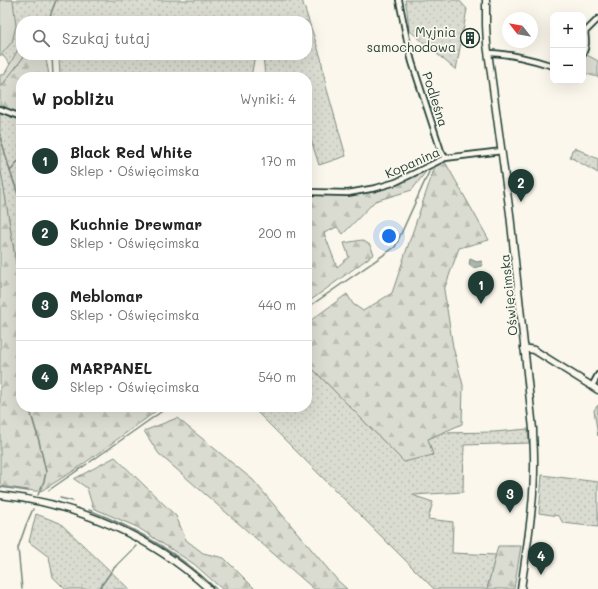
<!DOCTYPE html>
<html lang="pl">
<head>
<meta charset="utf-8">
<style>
  :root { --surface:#fff; --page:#f6f6f6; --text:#222; --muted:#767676; --line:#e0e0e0; --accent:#1f3d34 }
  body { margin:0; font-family:Mali,sans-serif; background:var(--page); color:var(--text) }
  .controls { position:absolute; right:12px; top:12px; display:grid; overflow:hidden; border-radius:8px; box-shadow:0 4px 16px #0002 }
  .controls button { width:36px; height:36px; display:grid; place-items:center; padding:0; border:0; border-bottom:1px solid var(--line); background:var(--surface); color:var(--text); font:20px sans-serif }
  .compass { position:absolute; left:502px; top:12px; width:36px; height:36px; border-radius:50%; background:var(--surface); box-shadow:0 4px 16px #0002; rotate:301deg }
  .you { position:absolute; left:389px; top:236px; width:14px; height:14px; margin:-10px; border:3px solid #fff; border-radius:50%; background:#1a73e8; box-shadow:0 0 0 6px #1a73e833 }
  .badge { display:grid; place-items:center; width:26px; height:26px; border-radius:50%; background:var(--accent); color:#fff; font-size:13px; font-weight:700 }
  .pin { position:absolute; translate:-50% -33px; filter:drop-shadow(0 1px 2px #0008) }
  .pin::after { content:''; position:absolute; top:21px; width:14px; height:12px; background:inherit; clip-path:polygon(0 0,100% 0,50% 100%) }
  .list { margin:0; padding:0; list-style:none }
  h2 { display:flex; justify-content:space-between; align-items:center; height:52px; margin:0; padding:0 16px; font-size:17px }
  h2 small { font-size:13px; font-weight:400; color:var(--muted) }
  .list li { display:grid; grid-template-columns:26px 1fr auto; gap:12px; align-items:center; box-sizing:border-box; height:72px; padding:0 16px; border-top:1px solid var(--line) }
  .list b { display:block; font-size:15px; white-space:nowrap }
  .list p { margin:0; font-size:13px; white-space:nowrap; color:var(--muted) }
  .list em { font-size:13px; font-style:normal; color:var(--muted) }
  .icon { flex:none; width:22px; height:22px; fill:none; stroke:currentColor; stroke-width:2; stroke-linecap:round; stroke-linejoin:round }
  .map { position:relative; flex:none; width:598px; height:589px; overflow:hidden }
  .search { position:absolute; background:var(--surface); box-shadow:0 4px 16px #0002; left:16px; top:16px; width:296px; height:44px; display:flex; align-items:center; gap:10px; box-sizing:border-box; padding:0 14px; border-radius:16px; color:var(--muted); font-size:15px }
  .panel { position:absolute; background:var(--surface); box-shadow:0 4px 16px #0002; left:16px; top:72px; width:296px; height:340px; border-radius:16px }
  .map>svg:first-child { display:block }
</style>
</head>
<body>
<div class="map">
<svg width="598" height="589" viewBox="0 0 598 589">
  <defs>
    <pattern id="grass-dots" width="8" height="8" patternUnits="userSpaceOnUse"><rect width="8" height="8" fill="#dbdcd1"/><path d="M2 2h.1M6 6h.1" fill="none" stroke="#bcbeb4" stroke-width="1.8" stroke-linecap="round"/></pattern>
    <pattern id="forest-firs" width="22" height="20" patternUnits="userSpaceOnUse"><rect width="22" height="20" fill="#dbdcd1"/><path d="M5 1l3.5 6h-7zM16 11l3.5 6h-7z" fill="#bcbeb4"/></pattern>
    <pattern id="park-tufts" width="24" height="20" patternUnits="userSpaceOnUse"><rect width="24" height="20" fill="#dbdcd1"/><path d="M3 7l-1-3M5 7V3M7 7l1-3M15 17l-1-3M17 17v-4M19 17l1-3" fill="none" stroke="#bcbeb4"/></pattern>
    <pattern id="water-ripples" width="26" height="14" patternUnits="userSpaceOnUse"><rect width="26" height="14" fill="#adb4aa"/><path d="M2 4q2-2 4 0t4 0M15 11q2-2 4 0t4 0" fill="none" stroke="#8c948b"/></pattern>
  </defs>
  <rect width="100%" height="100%" fill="#fbf7ec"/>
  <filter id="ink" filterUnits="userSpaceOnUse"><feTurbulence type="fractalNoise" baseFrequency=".025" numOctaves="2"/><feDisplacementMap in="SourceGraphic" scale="8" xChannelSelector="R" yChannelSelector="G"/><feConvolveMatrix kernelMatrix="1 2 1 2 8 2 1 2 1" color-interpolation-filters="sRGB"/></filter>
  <g filter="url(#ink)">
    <g fill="url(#grass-dots)" stroke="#7d8c82">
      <polygon points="0,0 302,0 321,58 326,86 346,156 319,165 307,127 307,77 265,77 263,55 307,55 307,21 21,21 21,55 25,55 14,69 0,52"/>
      <polygon points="405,0 459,0 467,9 456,70 409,30 407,10"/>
      <polygon points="52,55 255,55 251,77 60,77 60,74 59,58"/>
      <polygon points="0,111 21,118 21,288 20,288 1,172 0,171"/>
      <polygon points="575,148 598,159 598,173 570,157 572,150"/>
      <polygon points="307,363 404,462 428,439 441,433 494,432 528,429 529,443 464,445 463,492 412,495 433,502 428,519 453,522 452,553 496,555 487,589 434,589 256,411 255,407 307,407"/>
      <polygon points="598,405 598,436 594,410"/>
      <polygon points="542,475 598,482 598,527 563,523 559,516 539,513"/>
      <polygon points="36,514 60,523 129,589 65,589 53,577 49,557 29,542"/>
    </g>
    <g fill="url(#forest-firs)" stroke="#7d8c82">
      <polygon points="25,55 45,55 48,69 49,77 21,77 21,114 0,107 0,88"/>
      <polygon points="444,160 489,240 459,248 444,290 453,347 463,385 462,424 428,439 433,455 404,462 307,363 307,323 347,294 353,304 363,311 392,293 436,163"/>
      <polygon points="427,170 412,190 375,201 343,234 337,227 324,233 337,267 349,257 344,243 362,240 370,245 374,254 307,303 307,193 350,195 378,190 396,185"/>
      <polygon points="0,171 1,171 20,288 21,288 21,407 159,407 159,409 75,470 41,491 35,491 0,486"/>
      <polygon points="177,418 253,480 338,581 347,589 314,589 159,454 144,431"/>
      <polygon points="115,457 176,516 186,540 203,553 224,558 255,589 222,589 194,564 137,527 93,508 87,488 74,479"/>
      <polygon points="498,546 521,546 514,589 487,589"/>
    </g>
    <polygon fill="url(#park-tufts)" stroke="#7d8c82" points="587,55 598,61 598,77 583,73 583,62"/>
    <g fill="#dbdcd1" stroke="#7d8c82">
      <polygon points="0,0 13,0 16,26 12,42 0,56"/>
      <polygon points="21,44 21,55 25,55 0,88 0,75 4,75"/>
    </g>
    <polygon fill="url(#water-ripples)" stroke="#74847b" points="470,259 477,262 481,261 482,262 483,265 481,266 473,268 469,265"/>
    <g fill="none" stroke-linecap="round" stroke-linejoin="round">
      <g stroke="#74847b" stroke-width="1.5">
        <polyline points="50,21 50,16 56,0"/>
        <polyline points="52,55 53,77"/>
        <polyline points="0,135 10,171 19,197 21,216"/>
        <polyline points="10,171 15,166 15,164 21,159"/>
        <polyline points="21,220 19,248 18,299 20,303 18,321 21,328"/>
        <polyline points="307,308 395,247 429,172"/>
        <polyline points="29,407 39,441 46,472 44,481 38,495"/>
        <polyline points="90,462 168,407"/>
        <polyline points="0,487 28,491"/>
        <polyline points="49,490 87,464"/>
        <polyline points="60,498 73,501"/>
        <polyline points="0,499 7,499"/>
        <polyline points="56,509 78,516 100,524"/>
        <path d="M89,510c47,18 91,44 127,79"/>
        <polyline points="109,528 136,541"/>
        <polyline points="142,544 176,566 204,589"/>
        <polyline points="22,589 18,548 26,525 33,509"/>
        <polyline points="99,589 113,569 136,546"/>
      </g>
      <g stroke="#1f3d34" stroke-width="8">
        <g id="street">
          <polyline points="399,0 409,50 412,62 441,151 445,158"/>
          <path d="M488,53c19,0 47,7 65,13"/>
          <path d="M583,54c4,-8 3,-14 2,-22l13,-13"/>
          <polyline points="0,109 21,117"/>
          <polyline points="307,192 348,193 376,188 396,182 445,158 502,151"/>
          <polyline points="592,386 598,375"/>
        </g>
      </g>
      <g stroke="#1f3d34" stroke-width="9">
        <g id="secondary">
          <path d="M486,0v25l1,19 23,170 23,215c0,9 1,19 1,28 1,44 -7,88 -13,132"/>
          <polyline points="524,348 534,350 598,390"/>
          <path d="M0,495c78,9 151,41 209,94"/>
        </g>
      </g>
      <use href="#street" stroke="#fbf7ec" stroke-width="4.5"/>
      <use href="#secondary" stroke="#fbf7ec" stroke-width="6"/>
    </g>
  </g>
  <defs>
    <g id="building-ring" transform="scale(1)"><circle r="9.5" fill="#fbf7ec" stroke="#1f3d34" stroke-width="1.5"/><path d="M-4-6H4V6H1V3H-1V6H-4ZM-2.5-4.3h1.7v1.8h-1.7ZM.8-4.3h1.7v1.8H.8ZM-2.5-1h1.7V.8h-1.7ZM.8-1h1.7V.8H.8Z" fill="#1f3d34"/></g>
  </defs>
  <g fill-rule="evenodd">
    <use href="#building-ring" x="470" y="38"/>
  </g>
  <g text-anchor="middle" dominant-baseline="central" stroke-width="3.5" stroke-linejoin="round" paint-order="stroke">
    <g font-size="13" fill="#1f3d34" stroke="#fbf7ec" text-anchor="end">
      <text x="456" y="31">Myjnia<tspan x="456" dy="15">samochodowa</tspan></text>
    </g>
    <g font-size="13" fill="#1f3d34" stroke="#fbf7ec">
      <text transform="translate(436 99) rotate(72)">Podleśna</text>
      <text transform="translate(412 162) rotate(-24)">Kopanina</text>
      <text transform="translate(508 295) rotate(-96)">Oświęcimska</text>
    </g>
  </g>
</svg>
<div class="controls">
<button>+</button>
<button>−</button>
</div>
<svg class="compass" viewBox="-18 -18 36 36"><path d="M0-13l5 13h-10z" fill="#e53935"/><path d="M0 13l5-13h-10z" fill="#767676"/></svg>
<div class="you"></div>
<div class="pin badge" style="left:481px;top:304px">1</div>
<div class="pin badge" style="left:521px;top:202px">2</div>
<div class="pin badge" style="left:510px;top:513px">3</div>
<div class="pin badge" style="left:541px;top:575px">4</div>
<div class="search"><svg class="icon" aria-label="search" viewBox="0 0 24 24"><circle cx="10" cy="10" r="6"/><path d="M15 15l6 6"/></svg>Szukaj tutaj</div>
<section class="panel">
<h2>W pobliżu<small>Wyniki: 4</small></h2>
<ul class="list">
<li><span class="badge">1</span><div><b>Black Red White</b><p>Sklep · Oświęcimska</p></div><em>170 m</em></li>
<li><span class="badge">2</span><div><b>Kuchnie Drewmar</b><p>Sklep · Oświęcimska</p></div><em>200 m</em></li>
<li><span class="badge">3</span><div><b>Meblomar</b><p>Sklep · Oświęcimska</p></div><em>440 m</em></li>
<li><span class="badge">4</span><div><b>MARPANEL</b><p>Sklep · Oświęcimska</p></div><em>540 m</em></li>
</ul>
</section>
</div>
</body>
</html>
